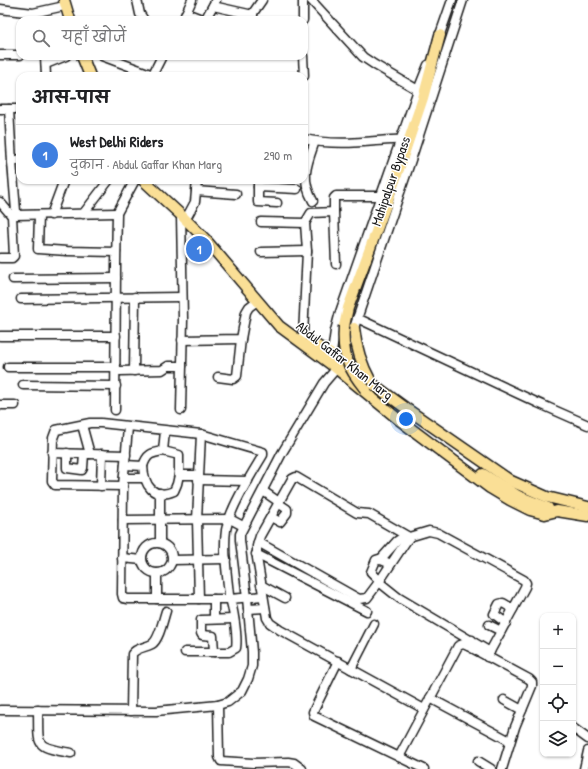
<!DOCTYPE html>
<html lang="hi">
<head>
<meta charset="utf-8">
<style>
  :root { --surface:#fff; --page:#f6f6f6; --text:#202124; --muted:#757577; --line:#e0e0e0; --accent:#0f766e }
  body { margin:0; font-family:"Patrick Hand","Playpen Sans Deva",sans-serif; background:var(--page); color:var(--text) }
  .controls { position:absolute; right:12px; bottom:12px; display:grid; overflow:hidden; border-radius:8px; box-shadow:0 1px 3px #0004 }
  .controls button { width:36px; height:36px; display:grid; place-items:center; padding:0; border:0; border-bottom:1px solid var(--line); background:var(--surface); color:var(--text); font:20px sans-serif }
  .you { position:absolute; left:406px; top:419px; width:14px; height:14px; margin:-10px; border:3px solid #fff; border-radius:50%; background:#1a73e8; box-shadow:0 0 0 6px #1a73e833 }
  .badge { display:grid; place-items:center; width:26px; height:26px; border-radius:50%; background:var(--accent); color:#fff; font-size:13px; font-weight:700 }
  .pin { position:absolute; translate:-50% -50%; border:2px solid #fff; box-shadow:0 1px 4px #0006 }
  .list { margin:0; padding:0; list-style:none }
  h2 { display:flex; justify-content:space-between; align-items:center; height:52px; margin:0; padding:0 16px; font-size:17px }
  h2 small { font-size:13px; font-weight:400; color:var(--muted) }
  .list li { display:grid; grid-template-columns:26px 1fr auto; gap:12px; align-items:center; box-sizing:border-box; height:60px; padding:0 16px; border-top:1px solid var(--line) }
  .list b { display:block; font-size:15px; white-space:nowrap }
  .list p { margin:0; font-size:13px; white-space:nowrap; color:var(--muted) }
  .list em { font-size:13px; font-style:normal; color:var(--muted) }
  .icon { flex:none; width:22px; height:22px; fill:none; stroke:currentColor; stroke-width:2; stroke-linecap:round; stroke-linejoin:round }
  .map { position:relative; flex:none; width:588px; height:769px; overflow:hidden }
  .search { position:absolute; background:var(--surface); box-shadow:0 1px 3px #0004; left:16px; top:16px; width:292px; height:44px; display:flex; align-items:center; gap:10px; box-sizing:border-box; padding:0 14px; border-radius:12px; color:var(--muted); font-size:15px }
  .panel { position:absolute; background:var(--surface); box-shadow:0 1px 3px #0004; left:16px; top:72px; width:292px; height:112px; border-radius:12px }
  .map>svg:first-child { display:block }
</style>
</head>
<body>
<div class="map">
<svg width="588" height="769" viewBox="0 0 588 769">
  <rect width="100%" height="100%" fill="#fff"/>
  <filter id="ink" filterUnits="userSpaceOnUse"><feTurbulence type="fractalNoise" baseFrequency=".025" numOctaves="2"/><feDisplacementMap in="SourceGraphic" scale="8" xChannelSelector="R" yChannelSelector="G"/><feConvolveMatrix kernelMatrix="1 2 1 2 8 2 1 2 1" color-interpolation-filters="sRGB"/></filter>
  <g filter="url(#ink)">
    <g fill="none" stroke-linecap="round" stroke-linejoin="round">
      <g stroke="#1c1c1c" stroke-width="11">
        <g id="minor">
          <polyline points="137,0 140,14 144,20"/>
          <polyline points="311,0 363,57 375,65 418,90"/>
          <polyline points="213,6 253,15"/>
          <polyline points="0,9 33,13 60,7"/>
          <polyline points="186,13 204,20"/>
          <polyline points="252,19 253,13 262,0"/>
          <polyline points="183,20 192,0"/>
          <polyline points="205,20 216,0"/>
          <polyline points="303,20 303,0"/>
          <polyline points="438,40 452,0"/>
          <polyline points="0,55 20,55"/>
          <polyline points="45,56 46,76"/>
          <polyline points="102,56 153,75"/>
          <polyline points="303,56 304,76"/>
          <polyline points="46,64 66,56"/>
          <polyline points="152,76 162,56"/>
          <polyline points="0,109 20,109"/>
          <polyline points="9,109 12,162 16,211"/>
          <path d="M304,139c21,5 51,4 72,2 9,0 16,-2 25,-1"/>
          <polyline points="12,162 20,159"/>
          <polyline points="258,180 258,202 277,203"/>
          <polyline points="258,187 297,189"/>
          <polyline points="196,191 236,194"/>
          <path d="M313,201c-13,-23 -6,-37 2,-60"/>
          <polyline points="0,202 12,216 14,256 12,258 0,258"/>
          <polyline points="334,212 336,264"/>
          <polyline points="83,214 109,180"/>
          <polyline points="39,215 38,249 67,251 116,252"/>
          <polyline points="51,215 64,180"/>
          <polyline points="181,215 183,319 181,410"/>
          <polyline points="188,215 195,202 197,180"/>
          <polyline points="12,216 15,215 117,213"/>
          <polyline points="261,222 305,223 307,251 303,336"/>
          <polyline points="305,223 311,213 334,212 334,198 336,196 381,196"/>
          <polyline points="261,252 307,251"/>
          <polyline points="13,279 116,278"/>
          <polyline points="21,299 182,297"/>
          <polyline points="357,318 538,403 588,425"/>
          <polyline points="0,336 116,336"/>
          <polyline points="182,340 241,339 246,312 249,307 257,301"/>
          <polyline points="345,349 354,328 411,160 463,0"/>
          <polyline points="331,360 335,331 340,312 418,90 428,65"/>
          <polyline points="8,367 116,367"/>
          <polyline points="120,371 162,370 168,366 182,366"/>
          <polyline points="134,371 135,297"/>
          <polyline points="218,377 233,379 237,376 241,339"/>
          <polyline points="23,385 116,386"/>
          <polyline points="0,405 15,405"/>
          <polyline points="115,410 116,266 117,213 135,180"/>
          <polyline points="82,425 90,454"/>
          <polyline points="163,451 179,455 179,475 198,475"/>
          <polyline points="52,453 126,455"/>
          <polyline points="67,453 67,468 82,470 83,468 84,454"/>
          <path d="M125,465l18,1c1,19 10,34 31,25l3,-7 2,-9"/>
          <path d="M143,466c4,-12 8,-13 20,-15l2,-20"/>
          <polyline points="124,478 144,478"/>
          <polyline points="198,480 248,481"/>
          <polyline points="101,486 102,454"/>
          <polyline points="123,486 128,427"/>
          <polyline points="263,491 279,502"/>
          <polyline points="271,517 280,522 287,513 287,509 278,503"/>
          <polyline points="123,520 230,519 243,526"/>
          <polyline points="258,542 359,599 367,598 379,582 409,537"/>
          <circle cx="157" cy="558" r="15"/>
          <polyline points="160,543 160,493"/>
          <polyline points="256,554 367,611"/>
          <polyline points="122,558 142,560"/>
          <polyline points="173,560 226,559"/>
          <polyline points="380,560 397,541 400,539 408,539"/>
          <polyline points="157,573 157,599"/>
          <polyline points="380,581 371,572 376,560 379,559 391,564"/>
          <polyline points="379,582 399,598 490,652"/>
          <polyline points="261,585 285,598"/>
          <polyline points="199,599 197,520 201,434"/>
          <polyline points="248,609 265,608"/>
          <polyline points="214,619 214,599"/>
          <polyline points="506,623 494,614 499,604 503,603 513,609"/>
          <polyline points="489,625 501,631"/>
          <polyline points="468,646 529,679 532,682 532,686 515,727 502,769"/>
          <path d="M185,652h44l7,-4c2,-12 -3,-41 -7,-53 -2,-21 -6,-44 -3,-65 4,-22 25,-55 37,-75v-3l-62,-18 -100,-11h-11l-34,7 -3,8 -1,43 3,4 68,1 -1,108 1,4 5,1h102l33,-3"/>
          <polyline points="214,652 213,636 202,635 201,633 201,620 234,619"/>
          <polyline points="338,661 313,712 314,716 424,769"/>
          <polyline points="351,669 374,624"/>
          <polyline points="430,698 510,741"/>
          <polyline points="504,700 522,710"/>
          <polyline points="218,705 219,757 221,761 253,763 288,762 294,763 302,769"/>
          <polyline points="424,709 280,630 270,623 267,618 257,558 257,546 260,536 292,479 296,477 357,513 369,514 409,537 429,531 438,533 524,580 526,583 525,587 487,657"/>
          <polyline points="0,710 156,711 218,705 228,702 242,691 248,679 252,666 252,652 247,598 240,540 240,534 282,453 324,383 336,369 338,364"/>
          <path d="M38,710c1,37 -5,36 33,43"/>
          <path d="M131,711l1,-57c5,-7 13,-6 20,-10 7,-4 11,-24 14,-33"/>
          <polyline points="573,728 588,739"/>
          <polyline points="399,757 458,646 463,644 468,646 472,640"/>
          <polyline points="478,761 491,769"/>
          <polyline points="584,769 588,751"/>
        </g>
      </g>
      <g stroke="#1c1c1c" stroke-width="13">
        <g id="major">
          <polyline points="64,0 70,20"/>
          <polyline points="82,56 90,76"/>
          <polyline points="143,180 181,215 205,239 279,326 332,365 398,419 490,488 510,500 530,510 545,514 557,511 588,516"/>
          <polyline points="344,326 348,308 398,172 423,98 440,35"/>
          <path d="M354,328c2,20 7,36 17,54"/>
          <polyline points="311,342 340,360 407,409 511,481 547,497 588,507"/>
          <polyline points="483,474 518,496 548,508"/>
        </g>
      </g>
      <use href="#minor" stroke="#fff" stroke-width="8"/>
      <use href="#major" stroke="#fadf96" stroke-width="10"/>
      <g stroke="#1c1c1c" stroke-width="13" stroke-linecap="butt">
        <path id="major-bridge" d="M344,326c-2,28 3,41 21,63"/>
      </g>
      <use href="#major-bridge" stroke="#fadf96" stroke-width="10"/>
    </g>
  </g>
  <g text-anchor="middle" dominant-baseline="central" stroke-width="3" stroke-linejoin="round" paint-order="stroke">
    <g font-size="14" fill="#1c1c1c" stroke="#fff">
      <text transform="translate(390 181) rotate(-71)">Mahipalpur Bypass</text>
      <text transform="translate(345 360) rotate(38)">Abdul Gaffar Khan Marg</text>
    </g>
  </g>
</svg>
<div class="controls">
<button>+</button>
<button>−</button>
<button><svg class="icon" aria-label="locate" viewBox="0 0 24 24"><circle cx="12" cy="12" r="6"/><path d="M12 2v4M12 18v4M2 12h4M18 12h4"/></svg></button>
<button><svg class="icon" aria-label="layers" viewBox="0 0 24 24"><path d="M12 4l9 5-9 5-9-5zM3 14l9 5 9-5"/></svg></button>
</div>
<div class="you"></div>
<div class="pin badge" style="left:199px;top:249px;background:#3f7fe0">1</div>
<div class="search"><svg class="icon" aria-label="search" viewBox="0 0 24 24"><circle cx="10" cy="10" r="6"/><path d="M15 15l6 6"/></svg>यहाँ खोजें</div>
<section class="panel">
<h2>आस-पास<small></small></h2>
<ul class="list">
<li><span class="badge" style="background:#3f7fe0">1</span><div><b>West Delhi Riders</b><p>दुकान · Abdul Gaffar Khan Marg</p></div><em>290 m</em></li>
</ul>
</section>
</div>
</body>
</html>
